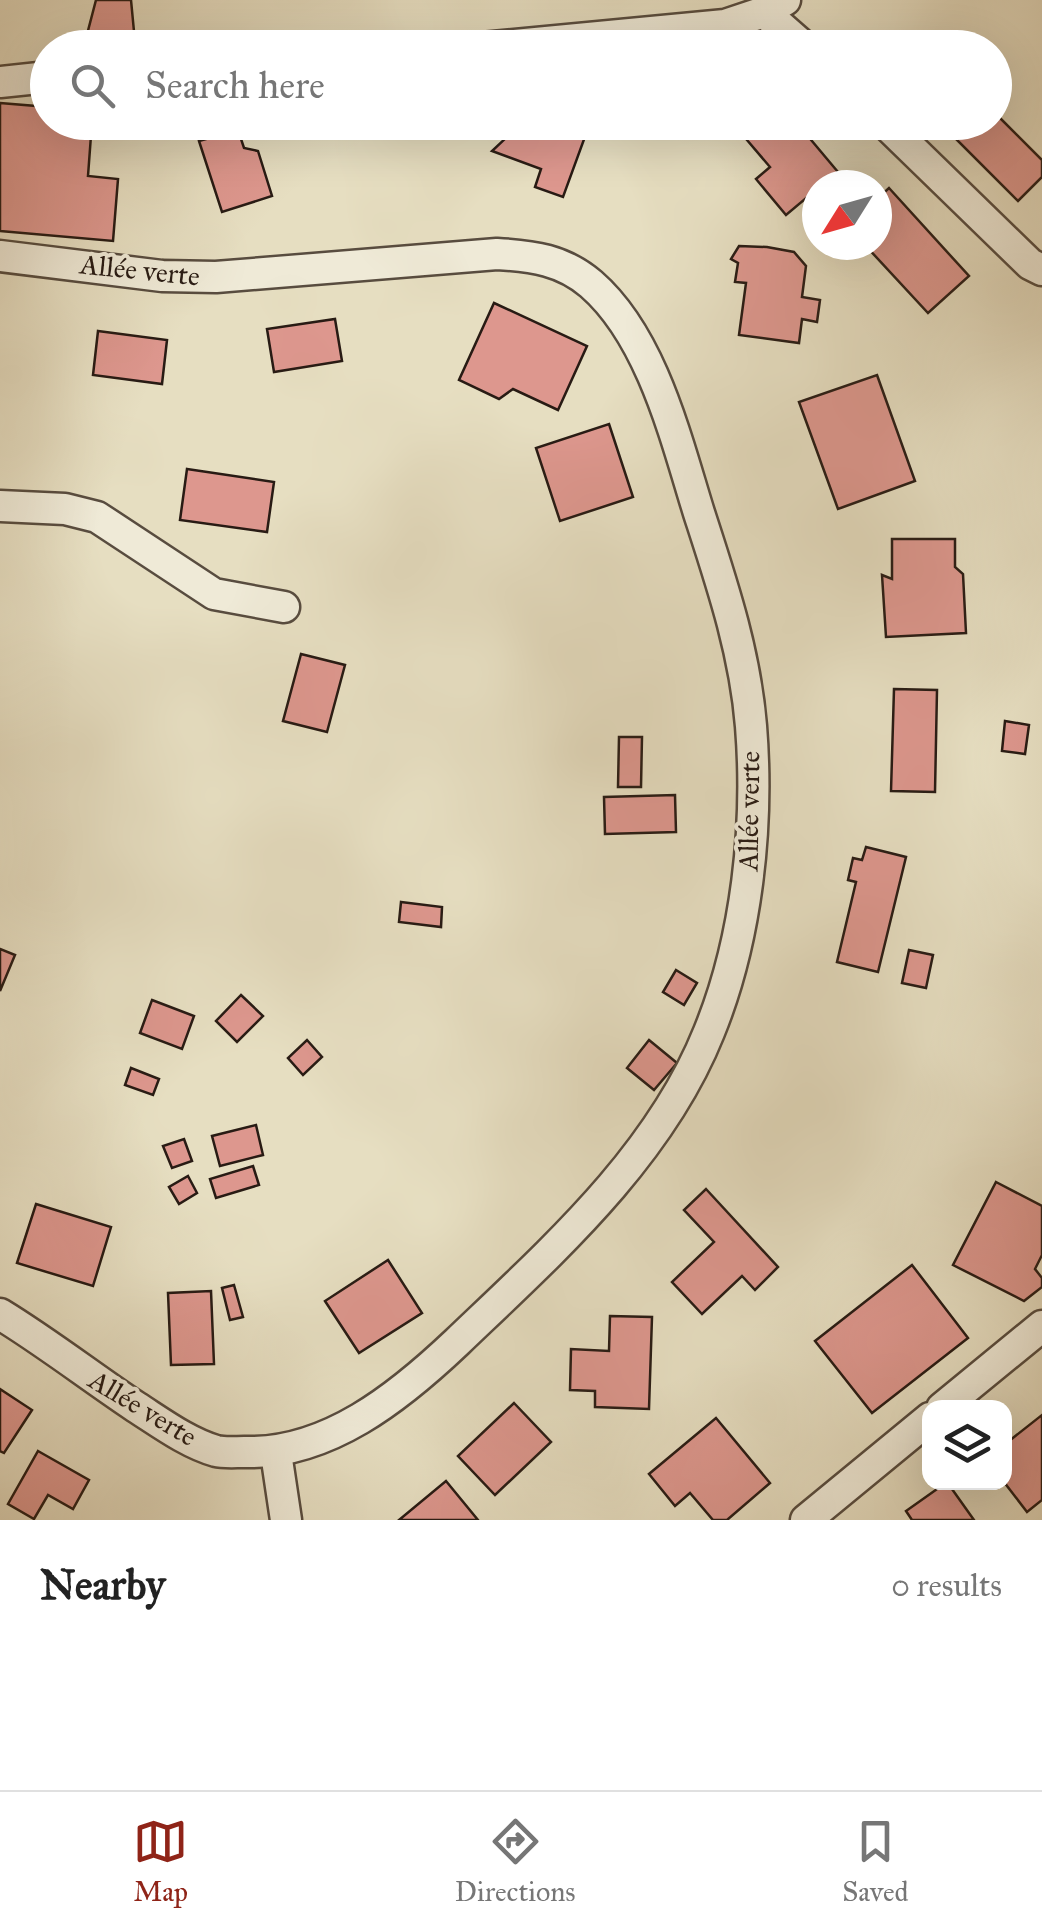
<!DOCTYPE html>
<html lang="en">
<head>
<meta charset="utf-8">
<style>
  :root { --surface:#fff; --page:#f6f6f6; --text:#222; --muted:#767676; --line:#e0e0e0; --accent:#8f2418 }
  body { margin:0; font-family:"IM FELL Great Primer",serif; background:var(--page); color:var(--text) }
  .controls { position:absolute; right:30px; bottom:30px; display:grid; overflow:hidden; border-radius:20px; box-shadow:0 10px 40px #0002 }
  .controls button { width:90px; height:90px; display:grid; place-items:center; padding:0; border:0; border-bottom:2px solid var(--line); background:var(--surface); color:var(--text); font:50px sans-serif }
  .compass { position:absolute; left:802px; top:170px; width:90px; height:90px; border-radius:50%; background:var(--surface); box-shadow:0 10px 40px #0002; rotate:233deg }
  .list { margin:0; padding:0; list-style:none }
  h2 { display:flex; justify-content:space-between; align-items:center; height:130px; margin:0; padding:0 40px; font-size:42px }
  h2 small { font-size:32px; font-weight:400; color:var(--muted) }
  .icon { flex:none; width:55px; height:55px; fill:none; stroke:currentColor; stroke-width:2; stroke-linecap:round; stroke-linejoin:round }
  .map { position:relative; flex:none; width:1042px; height:1520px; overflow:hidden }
  .search { position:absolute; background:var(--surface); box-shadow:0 10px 40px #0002; left:30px; right:30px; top:30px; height:110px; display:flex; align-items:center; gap:25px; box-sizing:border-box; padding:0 35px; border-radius:55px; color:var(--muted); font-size:38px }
  .sheet { height:270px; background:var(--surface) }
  nav { display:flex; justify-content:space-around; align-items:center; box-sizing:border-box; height:140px; border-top:2px solid var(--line); background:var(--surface); font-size:28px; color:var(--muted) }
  nav a { display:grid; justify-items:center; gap:5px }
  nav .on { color:var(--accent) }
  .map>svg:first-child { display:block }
</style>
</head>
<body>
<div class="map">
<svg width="1042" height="1520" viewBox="0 0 1042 1520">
  <rect width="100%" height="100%" fill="#e6dec1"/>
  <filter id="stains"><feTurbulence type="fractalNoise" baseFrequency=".002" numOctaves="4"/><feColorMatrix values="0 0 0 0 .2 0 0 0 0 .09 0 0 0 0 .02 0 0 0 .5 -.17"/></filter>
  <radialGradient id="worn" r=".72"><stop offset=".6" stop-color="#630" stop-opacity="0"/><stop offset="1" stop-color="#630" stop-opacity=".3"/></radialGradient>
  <g fill="#dd978e" stroke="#281b14" stroke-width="2.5">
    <polygon points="96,0 131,0 135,42 84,46"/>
    <polygon points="0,103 48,107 48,122 92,122 88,176 118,179 113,241 0,231"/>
    <polygon points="994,112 1042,160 1042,177 1018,201 952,135 958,122 994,122"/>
    <polygon points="523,122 590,123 563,197 535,187 541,169 492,151"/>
    <polygon points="754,122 796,122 838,172 822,185 817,185 817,189 786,215 756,179 770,167 741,133"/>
    <polygon points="238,130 244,148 258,151 272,196 222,212 199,141"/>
    <polygon points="889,188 969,276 928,313 865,245 877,245 877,199"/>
    <polygon points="739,246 767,247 794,252 806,266 802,297 820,300 817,322 802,319 799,343 739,335 746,283 735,282 738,263 731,259"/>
    <polygon points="494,303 587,346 558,410 513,389 499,399 459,380"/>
    <polygon points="335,319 342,361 274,372 267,329"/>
    <polygon points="98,331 167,340 162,384 93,375"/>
    <polygon points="877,375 915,481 838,509 799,402"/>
    <polygon points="609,424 633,497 560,521 536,448"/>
    <polygon points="187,469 274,482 267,532 180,520"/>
    <polygon points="892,539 955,539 955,567 963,574 966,633 886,637 882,575 892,579"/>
    <polygon points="301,654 345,665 327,732 283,721"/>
    <polygon points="894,689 937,690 935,792 891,791"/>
    <polygon points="1005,721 1029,725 1025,754 1002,751"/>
    <polygon points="619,737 642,737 641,787 618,787"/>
    <polygon points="675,795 676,832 605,834 604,797"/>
    <polygon points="866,847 906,857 878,972 837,962 856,882 848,880 853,858 862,860"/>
    <polygon points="401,902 442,907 441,927 399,922"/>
    <polygon points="0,949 15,955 0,991"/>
    <polygon points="909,950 933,955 926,988 902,983"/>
    <polygon points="676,970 697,983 684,1005 663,992"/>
    <polygon points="241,995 263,1016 237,1042 216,1021"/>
    <polygon points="152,1000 194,1016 182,1049 140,1033"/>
    <polygon points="307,1040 322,1057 303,1075 288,1058"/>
    <polygon points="649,1040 677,1063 654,1090 627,1068"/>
    <polygon points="131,1068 159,1079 153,1095 125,1085"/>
    <polygon points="256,1125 263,1155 220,1166 212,1136"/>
    <polygon points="184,1139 192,1161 172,1168 163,1146"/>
    <polygon points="253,1166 259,1185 216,1198 210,1179"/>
    <polygon points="188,1176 197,1193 179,1204 169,1187"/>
    <polygon points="996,1182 1042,1206 1042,1255 1035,1269 1042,1278 1042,1287 1024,1301 953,1265"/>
    <polygon points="706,1189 778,1267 755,1290 742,1276 702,1314 672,1282 714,1242 684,1210"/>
    <polygon points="36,1204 111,1227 93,1286 17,1263"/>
    <polygon points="388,1260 422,1313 359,1353 325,1301"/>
    <polygon points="912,1265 968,1338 872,1413 815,1341"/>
    <polygon points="234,1285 243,1317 230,1320 222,1288"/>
    <polygon points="211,1291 214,1364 171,1365 168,1293"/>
    <polygon points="610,1316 652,1317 649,1409 595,1407 595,1391 570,1390 571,1349 609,1351"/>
    <polygon points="0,1389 32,1410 4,1453 0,1451"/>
    <polygon points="514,1403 551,1442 495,1495 458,1456"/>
    <polygon points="1042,1415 1042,1500 1027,1512 1004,1482 1004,1445"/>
    <polygon points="716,1418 770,1483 727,1520 713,1520 690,1493 675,1506 649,1474"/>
    <polygon points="38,1451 89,1480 73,1509 48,1495 34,1519 8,1504"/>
    <polygon points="446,1481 478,1520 399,1520"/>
    <polygon points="947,1482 974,1520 912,1520 906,1511"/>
  </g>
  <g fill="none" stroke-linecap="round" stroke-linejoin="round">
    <g stroke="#584c3f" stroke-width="35">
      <g id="minor">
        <polyline points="764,12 805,48"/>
        <polyline points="482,48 725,25 764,12 785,0"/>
        <polyline points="0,82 48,77"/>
        <polyline points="884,122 1030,264 1042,270"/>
        <path d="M0,256l162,20 54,1 281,-23c36,2 66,6 94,30 61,53 85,155 108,229 23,71 46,139 52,213 8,100 -4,213 -42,306 -50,125 -157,219 -252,310 -58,55 -130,113 -213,110 -9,0 -20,1 -28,-1 -28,-8 -55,-28 -80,-44 -45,-30 -90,-65 -136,-93"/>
        <polyline points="0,506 65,509 97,517 214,594 284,607"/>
        <polyline points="942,1408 1042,1326"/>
        <polyline points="276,1453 286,1520"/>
        <polyline points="806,1520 930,1418"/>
      </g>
    </g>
    <use href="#minor" stroke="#efead7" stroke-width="30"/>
  </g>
  <g text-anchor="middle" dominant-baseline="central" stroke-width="8" stroke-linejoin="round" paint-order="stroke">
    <g font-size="28" fill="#281b14" stroke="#efead7">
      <text transform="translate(140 270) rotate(6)">Allée verte</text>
      <text transform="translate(749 811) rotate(-89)">Allée verte</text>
      <text transform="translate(143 1408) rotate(31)">Allée verte</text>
    </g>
  </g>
  <rect width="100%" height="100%" filter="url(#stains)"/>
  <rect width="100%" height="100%" fill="url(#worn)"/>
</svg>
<div class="controls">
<button><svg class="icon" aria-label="layers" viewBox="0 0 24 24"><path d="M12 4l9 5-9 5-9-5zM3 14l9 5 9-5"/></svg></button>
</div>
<svg class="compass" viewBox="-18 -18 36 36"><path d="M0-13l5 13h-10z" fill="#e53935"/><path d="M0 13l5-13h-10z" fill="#767676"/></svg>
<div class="search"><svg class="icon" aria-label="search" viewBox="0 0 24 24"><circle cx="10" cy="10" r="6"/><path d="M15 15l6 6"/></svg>Search here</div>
</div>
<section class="sheet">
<h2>Nearby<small>0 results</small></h2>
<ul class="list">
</ul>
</section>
<nav>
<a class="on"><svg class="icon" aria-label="map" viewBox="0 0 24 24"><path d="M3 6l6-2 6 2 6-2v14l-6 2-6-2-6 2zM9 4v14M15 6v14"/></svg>Map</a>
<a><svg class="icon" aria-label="directions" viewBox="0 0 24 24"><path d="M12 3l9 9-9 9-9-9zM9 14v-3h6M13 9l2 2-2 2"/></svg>Directions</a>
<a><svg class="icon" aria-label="saved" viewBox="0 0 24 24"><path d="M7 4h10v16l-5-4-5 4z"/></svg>Saved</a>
</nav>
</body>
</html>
